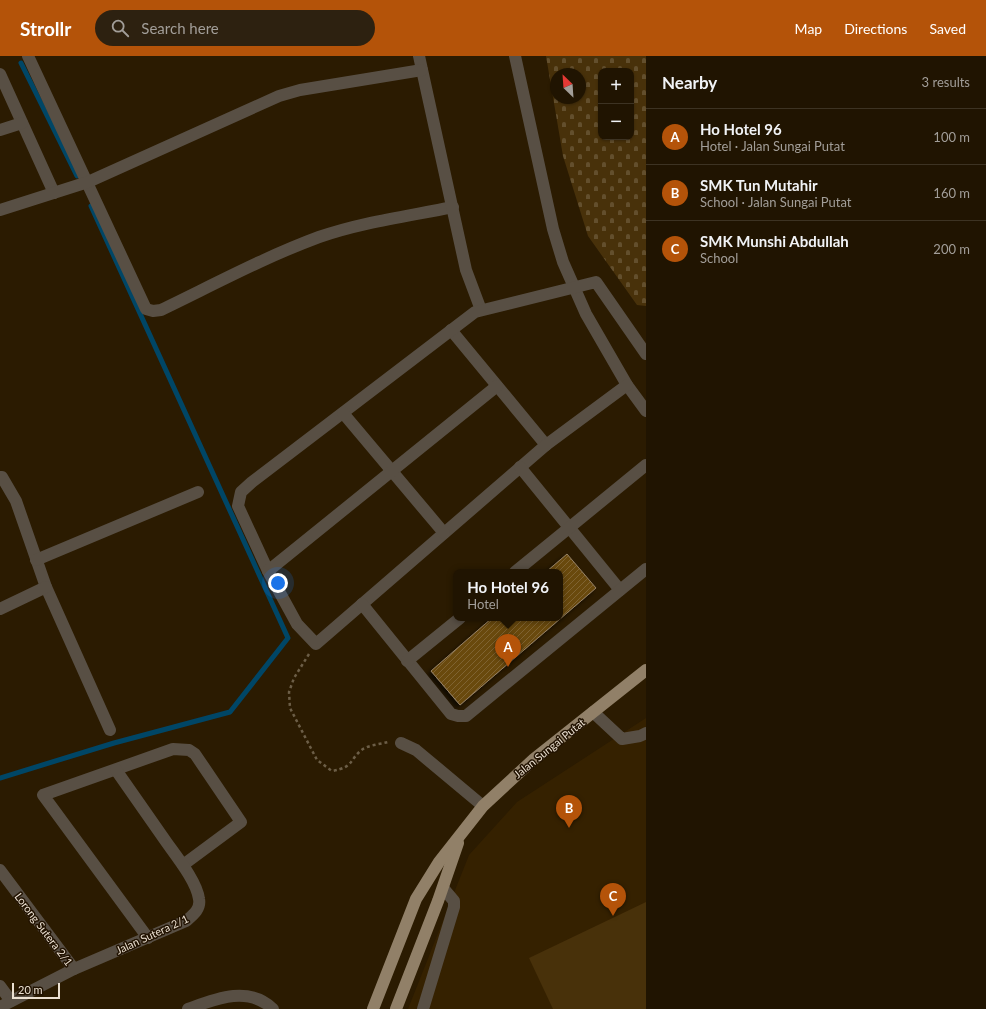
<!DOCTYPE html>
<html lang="en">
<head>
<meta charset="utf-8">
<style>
  :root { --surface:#201401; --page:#2d2110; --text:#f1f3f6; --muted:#a29e99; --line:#3d3323; --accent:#b45309 }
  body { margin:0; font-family:Lato,sans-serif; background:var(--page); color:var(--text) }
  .controls { position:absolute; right:12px; top:12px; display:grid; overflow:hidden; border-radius:8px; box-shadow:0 1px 3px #0004 }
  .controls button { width:36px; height:36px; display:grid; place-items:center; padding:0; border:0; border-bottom:1px solid var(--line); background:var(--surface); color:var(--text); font:20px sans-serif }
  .compass { position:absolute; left:550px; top:12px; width:36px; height:36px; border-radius:50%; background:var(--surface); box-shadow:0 1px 3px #0004; rotate:335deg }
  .scale { position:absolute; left:12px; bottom:10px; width:48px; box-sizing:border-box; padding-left:4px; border:2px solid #ebe0d1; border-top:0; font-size:11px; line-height:14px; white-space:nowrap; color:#ebe0d1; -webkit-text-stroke:3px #211200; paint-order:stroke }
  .you { position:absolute; left:278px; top:527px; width:14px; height:14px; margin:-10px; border:3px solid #fff; border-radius:50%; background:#1a73e8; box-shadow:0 0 0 6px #1a73e833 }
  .badge { display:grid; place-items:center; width:26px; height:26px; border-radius:50%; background:var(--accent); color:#fff; font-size:13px; font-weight:700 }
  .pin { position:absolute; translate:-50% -33px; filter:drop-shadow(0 1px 2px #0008) }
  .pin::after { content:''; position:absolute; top:21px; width:14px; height:12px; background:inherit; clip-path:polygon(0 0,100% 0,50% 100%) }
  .popup { position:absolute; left:453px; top:513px; width:110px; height:52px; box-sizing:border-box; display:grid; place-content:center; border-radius:8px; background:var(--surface); filter:drop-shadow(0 1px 3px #0005); font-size:13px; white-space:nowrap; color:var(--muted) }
  .popup b { font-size:15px; color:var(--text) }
  .popup::after { content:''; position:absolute; left:50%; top:100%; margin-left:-8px; border:8px solid transparent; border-top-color:var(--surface) }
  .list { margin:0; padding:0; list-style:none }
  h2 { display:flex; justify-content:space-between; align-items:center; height:52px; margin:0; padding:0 16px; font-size:17px }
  h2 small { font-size:13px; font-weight:400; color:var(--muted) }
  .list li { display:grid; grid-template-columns:26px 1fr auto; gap:12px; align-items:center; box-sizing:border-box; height:56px; padding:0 16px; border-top:1px solid var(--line) }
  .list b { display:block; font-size:15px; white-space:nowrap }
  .list p { margin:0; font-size:13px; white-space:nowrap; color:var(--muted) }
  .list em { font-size:13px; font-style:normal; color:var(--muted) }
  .icon { flex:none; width:22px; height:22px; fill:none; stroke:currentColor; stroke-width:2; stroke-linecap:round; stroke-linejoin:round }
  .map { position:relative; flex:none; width:646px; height:953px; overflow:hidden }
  header { display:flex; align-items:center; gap:24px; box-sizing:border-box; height:56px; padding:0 20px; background:var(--accent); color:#fff }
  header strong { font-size:19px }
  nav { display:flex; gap:22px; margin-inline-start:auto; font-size:14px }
  .search { width:280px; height:36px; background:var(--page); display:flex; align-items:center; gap:10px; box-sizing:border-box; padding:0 14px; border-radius:22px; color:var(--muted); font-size:15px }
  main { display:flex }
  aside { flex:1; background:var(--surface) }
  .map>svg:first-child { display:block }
</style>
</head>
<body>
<header>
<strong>Strollr</strong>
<div class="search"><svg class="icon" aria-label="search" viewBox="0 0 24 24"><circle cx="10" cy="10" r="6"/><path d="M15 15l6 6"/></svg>Search here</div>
<nav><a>Map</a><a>Directions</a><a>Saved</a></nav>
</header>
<main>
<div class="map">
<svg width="646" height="953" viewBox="0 0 646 953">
  <defs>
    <pattern id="cemetery-stones" width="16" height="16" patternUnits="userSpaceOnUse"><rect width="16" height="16" fill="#48310a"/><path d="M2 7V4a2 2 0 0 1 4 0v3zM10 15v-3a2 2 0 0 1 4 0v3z" fill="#634f2d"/></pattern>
    <pattern id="building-hatch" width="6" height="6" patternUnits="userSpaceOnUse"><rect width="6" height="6" fill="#694911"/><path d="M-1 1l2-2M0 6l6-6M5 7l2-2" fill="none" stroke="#7f6333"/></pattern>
    <filter id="shadow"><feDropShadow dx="-3.5" dy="3.5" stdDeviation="2" flood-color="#0009"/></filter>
  </defs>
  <rect width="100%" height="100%" fill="#2b1b01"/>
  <polygon fill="#352100" points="646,662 646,953 408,953 469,799 517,746"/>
  <path fill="url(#cemetery-stones)" fill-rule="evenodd" d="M546,0h100v250l-9,-1 -49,-69 -25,-80zM601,15h30v66h-30zM556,18h24v24h-24z"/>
  <polygon fill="#48310a" points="646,846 646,953 553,953 529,902"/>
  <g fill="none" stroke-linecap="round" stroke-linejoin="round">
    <g stroke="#004666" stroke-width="5">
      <polyline points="21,7 77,120"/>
      <polyline points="0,722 114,687 230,656 288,582 91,150"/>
    </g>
  </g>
  <polygon fill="url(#building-hatch)" stroke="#978367" filter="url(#shadow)" points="567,498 596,532 460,649 431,615 492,562 560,562 560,516 546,516"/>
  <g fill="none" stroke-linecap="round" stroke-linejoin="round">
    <path stroke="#6c5e47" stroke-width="2.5" stroke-dasharray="3 3" stroke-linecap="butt" d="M309,598l-15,24 -5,14 1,16 27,52 15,11c23,-4 17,-12 31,-22 7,-4 17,-5 25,-7"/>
    <g stroke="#584f44" stroke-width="12">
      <path d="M28,0l118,253 7,2 8,-1c52,-25 104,-53 158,-73 43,-15 90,-21 134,-30"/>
      <polyline points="419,0 466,214 481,254"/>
      <polyline points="515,0 553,173 563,206 586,258 627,329 646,355"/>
      <polyline points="0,18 54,137"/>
      <polyline points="0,74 22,67"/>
      <polyline points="0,154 88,126 279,40 300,34 422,14"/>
      <polyline points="451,274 546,389"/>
      <polyline points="627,329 546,389 316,588 297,568 268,515 238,450 241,436 252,426 475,256 596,226 646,298"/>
      <polyline points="343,357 444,477"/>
      <polyline points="520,411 620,534"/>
      <polyline points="0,421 2,421 16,445 46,531 110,674"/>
      <polyline points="36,504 198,436"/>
      <polyline points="268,515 497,330"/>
      <polyline points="515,516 646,409"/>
      <polyline points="362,548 451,658 458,660 466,660 646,513"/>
      <polyline points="0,553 46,531"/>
      <polyline points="407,605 460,562"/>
      <polyline points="593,656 622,683 640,680 646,677"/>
      <polyline points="401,687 416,694 483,750"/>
      <polyline points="0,814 74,913"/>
      <polyline points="148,882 43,739 173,693 189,694 195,698 241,766 183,809"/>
      <polyline points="0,930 11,945"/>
      <path d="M0,951l74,-38 112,-48c7,-6 15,-12 13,-22 -2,-17 -22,-42 -32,-56 -17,-24 -34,-49 -51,-73"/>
      <path d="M188,953c27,-10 60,-24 85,0"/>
      <polyline points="423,953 454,851 454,845 443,832"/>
    </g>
    <g stroke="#918068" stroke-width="12">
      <polyline points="373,953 416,843 439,806 483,750 534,703 646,614"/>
      <polyline points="396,953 438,845 458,787"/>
    </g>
  </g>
  <g text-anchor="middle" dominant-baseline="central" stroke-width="3" stroke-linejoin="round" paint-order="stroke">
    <g font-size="11" fill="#ebe0d1" stroke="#211200">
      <text transform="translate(549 692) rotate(-39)">Jalan Sungai Putat</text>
      <text transform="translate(44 873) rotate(53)">Lorong Sutera 2/1</text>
      <text transform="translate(152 878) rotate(-25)">Jalan Sutera 2/1</text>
    </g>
  </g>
</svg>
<div class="controls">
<button>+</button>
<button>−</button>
</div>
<svg class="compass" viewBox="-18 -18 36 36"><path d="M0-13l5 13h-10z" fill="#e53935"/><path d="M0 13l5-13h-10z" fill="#a29e99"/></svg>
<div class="scale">20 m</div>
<div class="you"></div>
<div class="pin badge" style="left:508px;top:611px">A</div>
<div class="popup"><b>Ho Hotel 96</b>Hotel</div>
<div class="pin badge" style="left:569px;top:772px">B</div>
<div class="pin badge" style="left:613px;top:860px">C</div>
</div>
<aside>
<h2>Nearby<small>3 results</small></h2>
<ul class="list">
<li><span class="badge">A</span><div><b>Ho Hotel 96</b><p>Hotel · Jalan Sungai Putat</p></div><em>100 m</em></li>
<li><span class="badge">B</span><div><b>SMK Tun Mutahir</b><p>School · Jalan Sungai Putat</p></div><em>160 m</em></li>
<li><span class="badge">C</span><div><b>SMK Munshi Abdullah</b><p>School</p></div><em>200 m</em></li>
</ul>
</aside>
</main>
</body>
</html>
